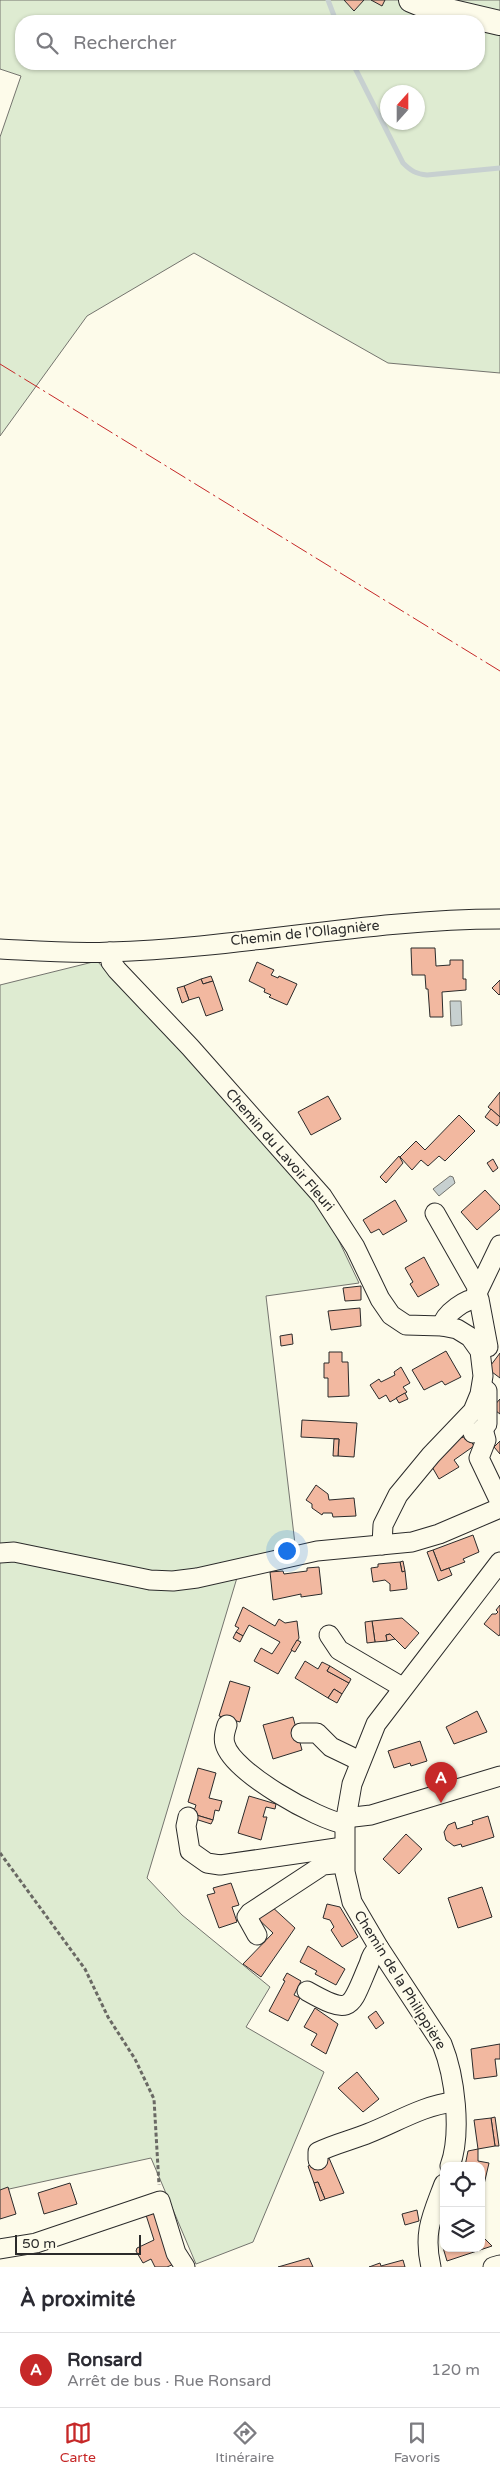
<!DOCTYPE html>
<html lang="fr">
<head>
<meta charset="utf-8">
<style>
  :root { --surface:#fff; --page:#f2f2f3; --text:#2b2b33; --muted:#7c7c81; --line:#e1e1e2; --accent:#c62828 }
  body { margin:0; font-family:"Varela Round",sans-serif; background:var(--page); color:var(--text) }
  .controls { position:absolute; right:15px; bottom:15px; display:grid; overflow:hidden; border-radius:10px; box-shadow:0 1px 4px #0004 }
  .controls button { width:45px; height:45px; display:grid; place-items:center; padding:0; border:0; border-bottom:1px solid var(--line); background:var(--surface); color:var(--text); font:25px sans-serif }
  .compass { position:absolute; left:380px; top:85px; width:45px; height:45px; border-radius:50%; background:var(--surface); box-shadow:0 1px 4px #0004; rotate:21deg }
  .scale { position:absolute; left:15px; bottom:12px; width:126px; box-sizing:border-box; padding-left:5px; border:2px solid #2b2b2b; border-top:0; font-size:14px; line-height:18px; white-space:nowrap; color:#2b2b2b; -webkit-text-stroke:4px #fdfbea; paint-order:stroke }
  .you { position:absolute; left:286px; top:1550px; width:18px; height:18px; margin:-12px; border:4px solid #fff; border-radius:50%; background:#1a73e8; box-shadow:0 0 0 8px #1a73e833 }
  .badge { display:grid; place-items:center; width:32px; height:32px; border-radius:50%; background:var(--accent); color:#fff; font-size:16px; font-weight:700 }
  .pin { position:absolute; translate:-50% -41px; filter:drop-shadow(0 1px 2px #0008) }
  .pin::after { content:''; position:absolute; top:26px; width:18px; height:15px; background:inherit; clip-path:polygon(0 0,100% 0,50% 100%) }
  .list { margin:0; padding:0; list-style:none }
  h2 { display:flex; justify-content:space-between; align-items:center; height:65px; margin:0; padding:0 20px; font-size:21px }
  h2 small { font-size:16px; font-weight:400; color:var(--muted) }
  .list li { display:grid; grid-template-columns:32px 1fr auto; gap:15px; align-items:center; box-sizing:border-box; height:75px; padding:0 20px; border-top:1px solid var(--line) }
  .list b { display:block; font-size:19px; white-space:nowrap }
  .list p { margin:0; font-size:16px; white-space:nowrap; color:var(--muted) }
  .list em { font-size:16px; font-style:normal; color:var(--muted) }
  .icon { flex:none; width:28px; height:28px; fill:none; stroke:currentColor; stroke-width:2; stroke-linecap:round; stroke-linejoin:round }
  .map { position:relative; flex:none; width:500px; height:2267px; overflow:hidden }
  .search { position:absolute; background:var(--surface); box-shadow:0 1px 4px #0004; left:15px; right:15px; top:15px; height:55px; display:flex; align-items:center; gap:12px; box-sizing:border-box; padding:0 18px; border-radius:20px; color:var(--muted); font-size:19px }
  .sheet { height:140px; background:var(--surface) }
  nav { display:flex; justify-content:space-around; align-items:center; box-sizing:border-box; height:70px; border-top:1px solid var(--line); background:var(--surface); font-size:14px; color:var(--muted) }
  nav a { display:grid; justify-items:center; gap:2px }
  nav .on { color:var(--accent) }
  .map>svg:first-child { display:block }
</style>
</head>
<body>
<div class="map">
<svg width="500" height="2267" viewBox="0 0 500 2267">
  <rect width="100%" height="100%" fill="#fdfbea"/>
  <g fill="#deebd1" stroke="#74746e" fill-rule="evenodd">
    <path d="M0,0h500v373l-112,-10 -194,-110 -107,63 -87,120v-299l21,-61 -21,-7zM21,21h458v43h-458zM388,92h30v30h-30z"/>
    <polygon points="97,961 319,1199 359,1283 266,1296 295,1544 242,1561 147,1878 182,1915 270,1987 246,2027 324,2072 253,2242 196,2264 151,2158 0,2191 0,985"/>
  </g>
  <g fill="#c7d0d0" stroke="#74746e">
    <polygon points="450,1001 461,1001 462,1025 451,1026"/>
    <polygon points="450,1176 453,1177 455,1183 439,1196 433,1189"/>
  </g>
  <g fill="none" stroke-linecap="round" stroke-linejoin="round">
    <g stroke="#c7d0d0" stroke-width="5">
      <polyline points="328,0 336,21"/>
      <path d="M353,64l50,99c8,8 13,11 24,12l73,-7"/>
    </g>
  </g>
  <g fill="#f2b8a0" stroke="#2b2b2b">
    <polygon points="344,0 364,0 354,11"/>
    <polygon points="371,0 385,0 382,6"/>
    <polygon points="411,948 435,948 436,966 450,965 450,960 463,960 463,979 466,979 466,990 442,992 443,1017 430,1017 428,989 426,989 425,975 412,975"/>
    <polygon points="257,962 274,970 271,975 278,978 279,976 297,984 287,1005 269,997 271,995 264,992 265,989 249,981"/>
    <polygon points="211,976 213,981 203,984 201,979"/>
    <polygon points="201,979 203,984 213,981 223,1010 206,1016 199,997 189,1000 184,986"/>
    <polygon points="500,980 500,994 499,995 492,988"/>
    <polygon points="184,986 189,1000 182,1003 177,988"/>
    <polygon points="500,1092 500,1117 488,1107"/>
    <polygon points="328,1096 341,1119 311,1135 298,1112"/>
    <polygon points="491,1109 500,1117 500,1122 497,1126 485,1117"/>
    <polygon points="459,1115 475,1131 445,1161 439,1156 428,1166 421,1160 412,1170 400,1157 416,1141 425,1150"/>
    <polygon points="399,1156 403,1163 386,1183 380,1177"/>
    <polygon points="493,1159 498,1168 493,1172 487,1163"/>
    <polygon points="485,1190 500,1206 500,1209 477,1230 461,1212"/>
    <polygon points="395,1200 407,1221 383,1235 379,1229 371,1233 363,1220"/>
    <polygon points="424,1257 439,1285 418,1297 410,1284 413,1282 405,1268"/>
    <polygon points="361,1286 361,1300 345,1301 343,1288"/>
    <polygon points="360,1308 361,1326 331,1330 328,1311"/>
    <polygon points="292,1334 293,1344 281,1346 280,1336"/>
    <polygon points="446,1351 461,1377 445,1385 442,1381 424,1390 412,1370"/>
    <polygon points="329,1352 342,1352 342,1362 348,1362 349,1396 328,1397 328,1378 324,1378 324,1363 329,1363"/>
    <polygon points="500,1353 500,1378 488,1369"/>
    <polygon points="401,1367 410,1383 403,1387 407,1392 390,1402 386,1395 379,1399 370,1385 379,1379 381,1382 395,1375 394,1372"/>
    <polygon points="405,1393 408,1399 399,1403 396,1398"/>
    <polygon points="500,1399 500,1414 492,1408"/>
    <polygon points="302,1420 357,1423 354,1457 338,1456 339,1439 301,1437"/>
    <polygon points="468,1436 474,1446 454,1460 459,1467 439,1479 431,1465 456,1439"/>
    <polygon points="334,1439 339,1439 338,1456 333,1456"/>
    <polygon points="500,1441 500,1454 494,1447"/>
    <polygon points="316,1485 328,1494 329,1500 354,1498 356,1516 333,1517 332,1513 323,1513 322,1515 312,1508 312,1504 306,1500"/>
    <polygon points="473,1535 479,1552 463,1559 465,1562 441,1571 433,1550"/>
    <polygon points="433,1550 441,1571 449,1568 452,1575 438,1581 427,1552"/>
    <polygon points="403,1561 405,1571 402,1572 400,1562"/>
    <polygon points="400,1562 402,1572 405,1571 407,1589 390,1591 390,1584 385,1580 373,1582 371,1568 378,1567 378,1564"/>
    <polygon points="319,1567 322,1594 301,1597 301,1594 273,1600 270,1572 283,1571 284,1574 307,1571 307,1568"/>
    <polygon points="500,1605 500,1634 499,1636 484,1624 492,1614 496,1614 498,1612 496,1610"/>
    <polygon points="243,1607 275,1626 279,1619 285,1623 297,1621 299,1638 278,1674 254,1661 261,1648 272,1654 280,1642 249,1625 243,1636 236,1632 239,1628 235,1626"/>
    <polygon points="402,1618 419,1633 405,1649 390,1634 386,1635 387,1641 375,1642 372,1621"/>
    <polygon points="372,1621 375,1642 367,1643 365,1622"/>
    <polygon points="236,1632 243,1636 240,1642 233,1638"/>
    <polygon points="390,1634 395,1639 387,1641 386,1635"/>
    <polygon points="297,1640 301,1642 295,1652 291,1650"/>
    <polygon points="305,1661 318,1669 322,1662 330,1666 327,1671 349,1683 342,1694 334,1689 328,1698 295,1678"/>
    <polygon points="330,1666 351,1679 349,1683 327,1671"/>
    <polygon points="230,1681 250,1687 240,1722 219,1716"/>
    <polygon points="334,1689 342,1694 337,1703 328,1698"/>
    <polygon points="477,1711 487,1732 454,1744 446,1727"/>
    <polygon points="293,1717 302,1750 273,1759 263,1725"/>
    <polygon points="420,1741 427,1761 411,1766 410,1763 394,1768 388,1751"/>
    <polygon points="198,1768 216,1773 209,1798 222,1801 219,1811 215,1810 213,1820 193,1814 196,1805 188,1802"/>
    <polygon points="249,1796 276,1804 275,1809 266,1807 263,1817 267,1817 261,1840 238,1833"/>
    <polygon points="193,1814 213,1820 211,1824 192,1818"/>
    <polygon points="488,1816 494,1837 462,1847 461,1844 454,1846 446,1840 444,1832 448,1825 455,1822 457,1829 473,1824 472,1821"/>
    <polygon points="406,1834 422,1849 399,1874 383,1859"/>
    <polygon points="231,1883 239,1905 232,1907 237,1922 219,1928 207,1895 215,1893 213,1888"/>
    <polygon points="482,1887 492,1917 458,1928 448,1898"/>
    <polygon points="327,1904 340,1907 358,1937 342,1947 331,1930 334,1927 330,1920 323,1918"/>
    <polygon points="270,1905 295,1928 261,1977 243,1964 273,1933 256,1917"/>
    <polygon points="308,1946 345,1969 336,1985 315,1974 317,1971 300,1962"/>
    <polygon points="287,1973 301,1981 294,1995 300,1998 288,2021 269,2011 285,1981 283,1980"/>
    <polygon points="315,2008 338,2024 326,2054 311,2045 317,2034 304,2027"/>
    <polygon points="376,2011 384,2023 376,2029 368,2017"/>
    <polygon points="500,2044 500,2059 495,2059 497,2076 474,2079 471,2049"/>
    <polygon points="357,2072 379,2099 363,2112 338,2088"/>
    <polygon points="495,2117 499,2146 495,2146 491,2118"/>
    <polygon points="491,2118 495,2146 478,2149 474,2120"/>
    <polygon points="478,2149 478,2161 489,2163 482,2193 481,2166 465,2166 468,2151"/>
    <polygon points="329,2158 344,2193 325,2199 318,2182 314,2183 308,2166"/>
    <polygon points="318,2182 325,2199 320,2201 314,2183"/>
    <polygon points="70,2183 77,2204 44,2214 38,2193"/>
    <polygon points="8,2187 16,2214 0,2219 0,2190"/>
    <polygon points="417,2210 419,2221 405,2225 402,2214"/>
    <polygon points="158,2211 176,2263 167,2267 155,2267 151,2259 143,2263 136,2251 137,2248 154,2240 146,2215"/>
    <polygon points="481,2235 492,2246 447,2261 441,2241 444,2240 444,2248 481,2248"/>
    <polygon points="309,2258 313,2267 278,2267"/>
    <polygon points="403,2260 405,2267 369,2267 380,2263 381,2266"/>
  </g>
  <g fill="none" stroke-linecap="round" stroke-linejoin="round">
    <g stroke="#2b2b2b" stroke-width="21">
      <g id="minor">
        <path d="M0,949c37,2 73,5 110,3 131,-4 259,-33 390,-33"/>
        <polyline points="110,952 111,962 117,970 190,1047 322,1196 355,1247 380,1299 391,1315 406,1325 442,1326 457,1329 470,1337 480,1351 483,1376 480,1394 473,1411 431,1455 398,1495 383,1525 382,1545"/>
        <polyline points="435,1213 477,1287 476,1298"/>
        <polyline points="478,1291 500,1245"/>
        <path d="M442,1326c2,-12 25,-29 37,-27l9,48"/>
        <polyline points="483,1429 486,1440 479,1458 500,1502"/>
        <polyline points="473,1433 479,1432 487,1424 487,1391 482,1387"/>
        <polyline points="0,1553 14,1552 150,1580 173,1581 197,1578 317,1551 412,1542 439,1534 500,1508"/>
        <polyline points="329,1635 339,1650 402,1687"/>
        <path d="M227,1725c-2,6 -4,13 -2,19 7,28 93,76 120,80"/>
        <polyline points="301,1733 317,1733 331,1747 360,1761"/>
        <polyline points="188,1817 186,1826 190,1851 207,1863 220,1865 343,1847"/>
        <polyline points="345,1818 371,1815 500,1776"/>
        <polyline points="257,1935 247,1917 250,1913 323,1865 344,1863"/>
        <path d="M307,1991c46,26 43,17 62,-27 2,-7 4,-12 10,-16"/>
        <path d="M318,2160v-8c16,-8 34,-12 51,-19 28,-11 55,-28 85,-31"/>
        <path d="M450,2166c12,-33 5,-90 -8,-122l-63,-96 -27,-46 -7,-30v-48l7,-40 24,-60 124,-162"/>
        <polyline points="0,2249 36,2243 160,2201 176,2253 185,2267"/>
        <path d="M431,2267c-8,-35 1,-51 13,-83"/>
        <polyline points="493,2267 500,2265"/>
      </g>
    </g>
    <g stroke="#2b2b2b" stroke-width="26">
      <polyline id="major" points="411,0 423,5 500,23"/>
    </g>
    <polyline stroke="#6a6964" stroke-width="3" stroke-dasharray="4 2.5" stroke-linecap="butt" points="0,1853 85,1969 108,2017 135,2059 154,2099 159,2185"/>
    <use href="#minor" stroke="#fdfbea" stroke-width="19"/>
    <use href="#major" stroke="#fdfbea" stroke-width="24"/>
    <polyline stroke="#c62828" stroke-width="1" stroke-dasharray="18 4 2.5 4" stroke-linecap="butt" points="0,364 500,671"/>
  </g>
  <g text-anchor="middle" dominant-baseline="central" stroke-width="4" stroke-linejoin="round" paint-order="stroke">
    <g font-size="14" fill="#2b2b2b" stroke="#fdfbea">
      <text transform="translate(305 933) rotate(-6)">Chemin de l'Ollagnière</text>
      <text transform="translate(280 1150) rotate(49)">Chemin du Lavoir Fleuri</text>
      <text transform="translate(400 1980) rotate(58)">Chemin de la Philippière</text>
    </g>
  </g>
</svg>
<div class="controls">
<button><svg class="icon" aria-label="locate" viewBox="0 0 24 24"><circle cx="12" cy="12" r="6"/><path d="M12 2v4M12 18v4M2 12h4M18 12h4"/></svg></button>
<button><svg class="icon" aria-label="layers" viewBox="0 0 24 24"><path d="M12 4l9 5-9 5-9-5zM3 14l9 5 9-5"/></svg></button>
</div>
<svg class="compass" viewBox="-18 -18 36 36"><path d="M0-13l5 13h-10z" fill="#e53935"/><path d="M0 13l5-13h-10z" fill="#7c7c81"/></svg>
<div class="scale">50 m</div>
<div class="you"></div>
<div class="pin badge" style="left:441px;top:1803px">A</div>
<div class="search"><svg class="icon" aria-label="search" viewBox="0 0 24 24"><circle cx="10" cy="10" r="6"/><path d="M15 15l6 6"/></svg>Rechercher</div>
</div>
<section class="sheet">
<h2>À proximité<small></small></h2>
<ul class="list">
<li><span class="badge">A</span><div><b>Ronsard</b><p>Arrêt de bus · Rue Ronsard</p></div><em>120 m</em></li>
</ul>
</section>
<nav>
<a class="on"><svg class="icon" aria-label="map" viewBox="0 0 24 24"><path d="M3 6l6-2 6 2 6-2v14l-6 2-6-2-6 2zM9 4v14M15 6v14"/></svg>Carte</a>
<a><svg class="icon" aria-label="directions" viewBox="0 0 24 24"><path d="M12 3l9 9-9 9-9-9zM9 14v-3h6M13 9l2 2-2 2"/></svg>Itinéraire</a>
<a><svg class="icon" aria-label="saved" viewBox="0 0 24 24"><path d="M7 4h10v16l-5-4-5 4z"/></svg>Favoris</a>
</nav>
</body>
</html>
